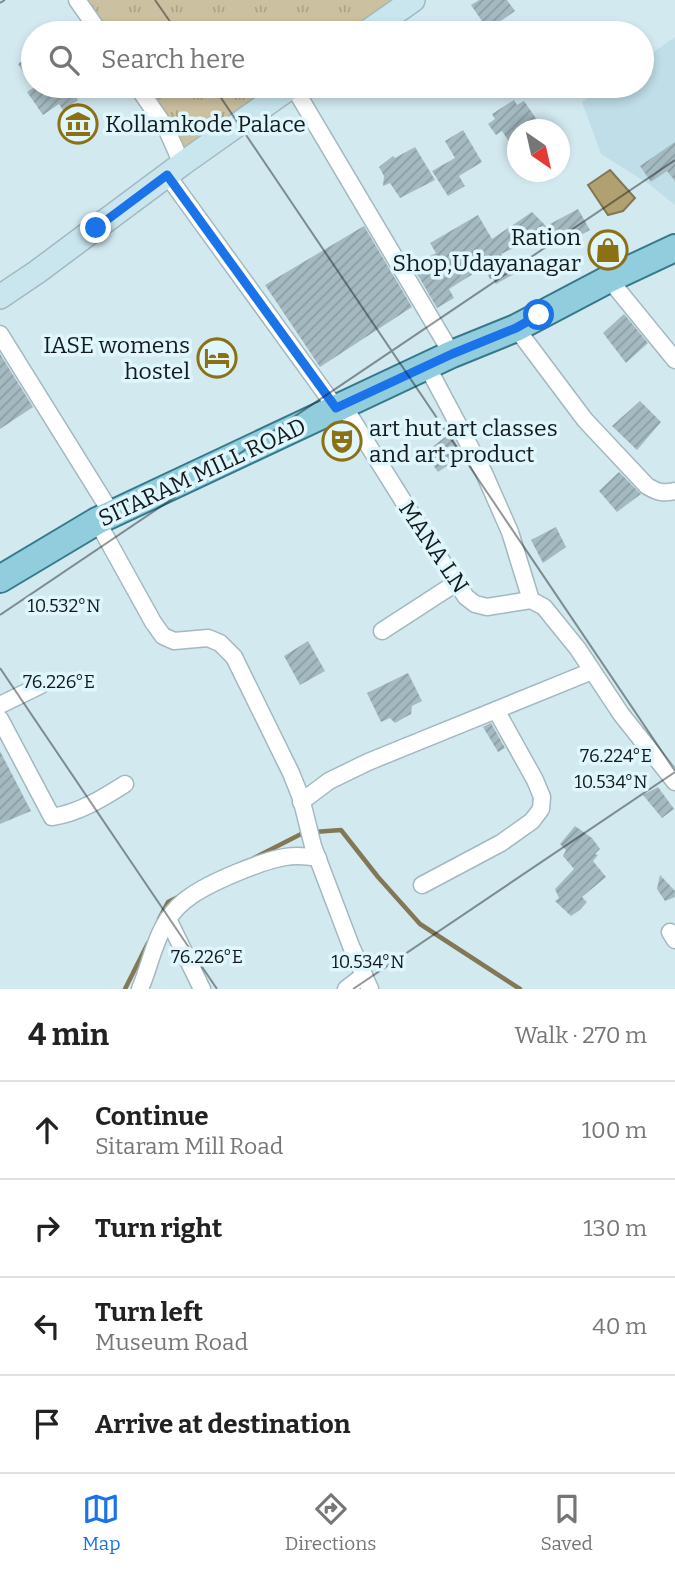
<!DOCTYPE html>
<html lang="en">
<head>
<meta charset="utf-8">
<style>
  :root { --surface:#fff; --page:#f2f2f2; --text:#222; --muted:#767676; --line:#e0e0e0; --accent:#1a73e8 }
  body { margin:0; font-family:Bitter,serif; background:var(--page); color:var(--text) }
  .compass { position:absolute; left:507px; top:119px; width:63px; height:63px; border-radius:50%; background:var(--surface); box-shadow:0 4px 10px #0003; rotate:146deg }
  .stop { position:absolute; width:21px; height:21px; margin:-16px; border:5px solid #1a73e8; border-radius:50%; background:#fff }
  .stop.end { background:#1a73e8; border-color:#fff; box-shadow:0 2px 7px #0008 }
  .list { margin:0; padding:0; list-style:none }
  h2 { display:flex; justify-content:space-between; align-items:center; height:91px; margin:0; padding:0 28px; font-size:30px }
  h2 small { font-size:23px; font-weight:400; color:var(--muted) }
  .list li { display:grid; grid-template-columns:46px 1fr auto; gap:21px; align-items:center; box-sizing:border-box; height:98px; padding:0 28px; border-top:2px solid var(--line) }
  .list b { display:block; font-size:26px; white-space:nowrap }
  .list p { margin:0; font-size:23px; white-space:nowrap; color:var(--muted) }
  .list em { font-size:23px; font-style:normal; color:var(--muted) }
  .icon { flex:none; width:38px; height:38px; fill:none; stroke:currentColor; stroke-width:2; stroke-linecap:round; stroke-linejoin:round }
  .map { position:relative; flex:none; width:675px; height:989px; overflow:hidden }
  .search { position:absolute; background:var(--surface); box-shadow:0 4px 10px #0003; left:21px; right:21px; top:21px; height:77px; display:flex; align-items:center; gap:18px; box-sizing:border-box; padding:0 24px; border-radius:38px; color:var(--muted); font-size:26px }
  .sheet { height:483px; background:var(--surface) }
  nav { display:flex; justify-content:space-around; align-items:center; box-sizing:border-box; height:98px; border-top:2px solid var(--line); background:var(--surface); font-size:19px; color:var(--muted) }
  nav a { display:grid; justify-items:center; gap:4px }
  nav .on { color:var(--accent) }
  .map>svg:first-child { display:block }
</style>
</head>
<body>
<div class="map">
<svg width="675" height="989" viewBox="0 0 675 989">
  <defs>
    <pattern id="grass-tufts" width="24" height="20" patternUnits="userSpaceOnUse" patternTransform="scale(1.75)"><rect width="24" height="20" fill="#cbc09f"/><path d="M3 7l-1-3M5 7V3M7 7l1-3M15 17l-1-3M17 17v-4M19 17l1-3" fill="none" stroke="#ada488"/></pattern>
    <pattern id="building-hatch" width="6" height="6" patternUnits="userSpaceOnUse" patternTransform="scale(1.75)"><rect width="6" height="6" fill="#a4b9c0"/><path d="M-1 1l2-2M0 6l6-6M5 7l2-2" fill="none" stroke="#8c9ea5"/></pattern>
  </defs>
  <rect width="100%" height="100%" fill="#d3e9f0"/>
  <polygon fill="#bfdee8" points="675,37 675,205 649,184 601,154 582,102 605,86 642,86 642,60"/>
  <g fill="url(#grass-tufts)">
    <polygon points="82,0 413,0 366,33 105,33"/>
    <polygon points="142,86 292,86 191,157"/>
  </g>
  <polygon fill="#b1a070" stroke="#827857" stroke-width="2" points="610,170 635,198 623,211 608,215 588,185"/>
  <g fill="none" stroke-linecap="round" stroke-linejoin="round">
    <g stroke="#827857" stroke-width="4.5">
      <polyline points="314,832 341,830 378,877 420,924 520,989"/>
      <polyline points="254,858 305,832"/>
      <polyline points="159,919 168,902 180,896"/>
      <polyline points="125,989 148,943"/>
    </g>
  </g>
  <g fill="url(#building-hatch)">
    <polygon points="479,0 507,0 515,11 488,30 471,5"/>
    <polygon points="33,53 33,86 18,64"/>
    <polygon points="36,86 86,86 74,94 78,100 63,110 59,104 43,115 27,92"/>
    <polygon points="514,100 517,105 524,101 537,120 531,124 535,130 517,130 517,138 510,143 502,131 496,135 488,124 495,119 492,114"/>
    <polygon points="463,130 482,162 459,176 465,186 448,196 432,171 455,158 445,141"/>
    <polygon points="675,142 675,181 667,171 651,182 640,166"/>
    <polygon points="415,147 435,180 400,198 390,183 383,186 384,176 379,167 393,156 395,158"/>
    <polygon points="578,209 590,230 562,245 550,224"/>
    <polygon points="532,212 551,231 501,254 514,274 496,284 493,279 490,279 484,267 449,289 454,298 437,308 412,265 436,253 430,243 478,215 492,239"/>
    <polygon points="364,226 412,307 320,367 265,285"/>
    <polygon points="624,314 648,343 626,363 603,333"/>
    <polygon points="0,354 33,407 0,429"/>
    <polygon points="640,401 661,422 637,450 612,426"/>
    <polygon points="450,433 463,455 438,472 425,453"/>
    <polygon points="619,472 641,494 617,512 599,491"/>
    <polygon points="556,527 566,547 543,563 531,540"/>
    <polygon points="308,641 325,671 300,685 284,656"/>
    <polygon points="408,673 422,701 412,706 411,714 395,723 390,718 381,722 367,693"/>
    <polygon points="491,723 505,748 498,752 483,727"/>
    <polygon points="0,751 31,811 0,824"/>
    <polygon points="658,787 674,809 662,818 643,795"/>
    <polygon points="575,826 592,838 600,849 595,854 598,855 593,861 606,877 582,897 587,902 580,910 571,916 555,901 559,898 555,889 574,869 563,856 566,850 560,844"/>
    <polygon points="660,875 675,891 675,897 665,901 657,889"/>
  </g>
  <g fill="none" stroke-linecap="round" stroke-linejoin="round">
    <g stroke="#a3b8bf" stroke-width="19">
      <g id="minor">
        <polyline points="77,0 100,33"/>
        <polyline points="137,86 166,128 182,164"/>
        <polyline points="293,86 452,354"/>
        <polyline points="167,175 336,408"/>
        <polyline points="609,279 675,360"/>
        <path d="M516,328l69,92 62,66c10,6 16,8 28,5"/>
        <polyline points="0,334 112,514"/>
        <polyline points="427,366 484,473 510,532 531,600"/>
        <polyline points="343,405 427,539 466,597 475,604 487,607 531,600 544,607 578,649 621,714 675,782"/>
        <polyline points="97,521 153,622 163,636 174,641 208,638 220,643 234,657 291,773 301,798 313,846 351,946 370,989"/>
        <polyline points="382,631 456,583"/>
        <polyline points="0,705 41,685"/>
        <path d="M0,719l52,98c27,-4 51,-19 73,-33"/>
        <polyline points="301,802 329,781 368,762 592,671"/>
        <polyline points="422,885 501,843 532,821 541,809 542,797 535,780 496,710"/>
        <polyline points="168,919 202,989"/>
        <polyline points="670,932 675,940"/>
        <path d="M140,989c10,-23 14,-49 28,-70 6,-9 14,-17 23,-23 20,-14 70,-35 94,-39 11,-2 22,-1 33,1"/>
        <polyline points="346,989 364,975"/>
      </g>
    </g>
    <g stroke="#a3b8bf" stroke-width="26">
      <g id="secondary">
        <polyline points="366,33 413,0"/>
        <polyline points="0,297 37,272 182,164 292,86"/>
      </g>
    </g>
    <g stroke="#37798c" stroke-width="30">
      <polyline id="primary" points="0,579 97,521 452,354 516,328 609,279 675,248"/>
    </g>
    <use href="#minor" stroke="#fff" stroke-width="16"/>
    <use href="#secondary" stroke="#c9e6ee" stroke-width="23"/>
    <use href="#primary" stroke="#92cddd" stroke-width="26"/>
  </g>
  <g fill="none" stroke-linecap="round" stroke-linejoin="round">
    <polyline stroke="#1a73e8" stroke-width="9" points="96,228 167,175 336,408 452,354 516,328 539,315"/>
  </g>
  <path fill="none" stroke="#131b1d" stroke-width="2" stroke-opacity="0.45" d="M155,0l23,33M0,3l5,-3M213,86l462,685M0,615l675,-455M0,668l217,321M353,989l322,-217"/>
  <defs>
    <g id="museum-ring" transform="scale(2.0125)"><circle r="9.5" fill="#e0f6fd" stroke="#8c7114" stroke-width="1.5"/><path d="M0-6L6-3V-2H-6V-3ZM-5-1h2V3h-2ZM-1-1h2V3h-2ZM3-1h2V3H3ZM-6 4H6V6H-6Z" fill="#8c7114"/></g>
    <g id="shop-ring" transform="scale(2.0125)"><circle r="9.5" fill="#e0f6fd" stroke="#8c7114" stroke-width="1.5"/><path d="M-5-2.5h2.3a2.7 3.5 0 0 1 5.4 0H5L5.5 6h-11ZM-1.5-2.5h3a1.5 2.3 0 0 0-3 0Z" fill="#8c7114"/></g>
    <g id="hotel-ring" transform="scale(2.0125)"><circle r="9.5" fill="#e0f6fd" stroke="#8c7114" stroke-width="1.5"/><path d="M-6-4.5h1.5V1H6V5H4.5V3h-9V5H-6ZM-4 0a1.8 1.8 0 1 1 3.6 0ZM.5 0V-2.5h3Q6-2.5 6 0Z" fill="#8c7114"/></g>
    <g id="theatre-ring" transform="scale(2.0125)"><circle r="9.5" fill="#e0f6fd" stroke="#8c7114" stroke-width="1.5"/><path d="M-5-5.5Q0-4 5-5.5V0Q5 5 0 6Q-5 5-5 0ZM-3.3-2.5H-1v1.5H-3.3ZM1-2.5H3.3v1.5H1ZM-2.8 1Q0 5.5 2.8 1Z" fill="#8c7114"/></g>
  </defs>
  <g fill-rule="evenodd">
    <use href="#museum-ring" x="78" y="124"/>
    <use href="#shop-ring" x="608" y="250"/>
    <use href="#hotel-ring" x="217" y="358"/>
    <use href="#theatre-ring" x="342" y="441"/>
  </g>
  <g text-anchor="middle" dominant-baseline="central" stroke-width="7" stroke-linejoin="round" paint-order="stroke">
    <g font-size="23" fill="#131b1d" stroke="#e0f6fd" text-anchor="start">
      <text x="105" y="124">Kollamkode Palace</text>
      <text x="581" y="237" text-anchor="end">Ration<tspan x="581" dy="26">Shop,Udayanagar</tspan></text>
      <text x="190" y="345" text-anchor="end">IASE womens<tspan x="190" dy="26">hostel</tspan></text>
      <text x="369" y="428">art hut art classes<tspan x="369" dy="26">and art product</tspan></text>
    </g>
    <g font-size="23" fill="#131b1d" stroke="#e0f6fd">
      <text transform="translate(202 472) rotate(-25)">SITARAM MILL ROAD</text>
      <text transform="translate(434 547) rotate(56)">MANA LN</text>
    </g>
  </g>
  <g font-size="18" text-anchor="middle" fill="#131b1d" stroke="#e0f6fd" stroke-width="7" stroke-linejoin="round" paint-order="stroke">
    <text x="64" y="612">10.532°N</text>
    <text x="59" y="688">76.226°E</text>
    <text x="616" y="762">76.224°E</text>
    <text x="611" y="788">10.534°N</text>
    <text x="207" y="963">76.226°E</text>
    <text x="368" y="968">10.534°N</text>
  </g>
</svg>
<svg class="compass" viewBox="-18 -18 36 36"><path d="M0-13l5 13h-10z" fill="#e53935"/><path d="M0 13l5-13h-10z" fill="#767676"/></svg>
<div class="stop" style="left:539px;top:315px"></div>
<div class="stop end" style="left:96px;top:228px"></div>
<div class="search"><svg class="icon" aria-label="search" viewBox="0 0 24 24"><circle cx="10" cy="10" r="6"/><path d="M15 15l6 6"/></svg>Search here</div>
</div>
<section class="sheet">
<h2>4 min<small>Walk · 270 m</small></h2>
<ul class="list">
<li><svg class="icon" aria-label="ahead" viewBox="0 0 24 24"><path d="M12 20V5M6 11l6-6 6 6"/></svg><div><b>Continue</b><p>Sitaram Mill Road</p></div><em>100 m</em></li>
<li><svg class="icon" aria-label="right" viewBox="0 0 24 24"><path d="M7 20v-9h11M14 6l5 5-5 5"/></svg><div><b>Turn right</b></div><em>130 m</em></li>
<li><svg class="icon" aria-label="left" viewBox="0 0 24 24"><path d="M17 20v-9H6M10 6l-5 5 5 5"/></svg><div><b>Turn left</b><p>Museum Road</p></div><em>40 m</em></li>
<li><svg class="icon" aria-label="arrive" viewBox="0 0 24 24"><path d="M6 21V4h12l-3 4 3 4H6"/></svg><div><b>Arrive at destination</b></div></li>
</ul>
</section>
<nav>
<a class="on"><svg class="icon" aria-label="map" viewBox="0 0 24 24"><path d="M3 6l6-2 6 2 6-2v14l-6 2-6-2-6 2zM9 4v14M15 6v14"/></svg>Map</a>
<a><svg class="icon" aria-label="directions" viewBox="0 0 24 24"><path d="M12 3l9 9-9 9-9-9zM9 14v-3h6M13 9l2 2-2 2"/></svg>Directions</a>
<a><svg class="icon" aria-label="saved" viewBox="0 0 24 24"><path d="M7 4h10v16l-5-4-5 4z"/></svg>Saved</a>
</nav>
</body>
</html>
